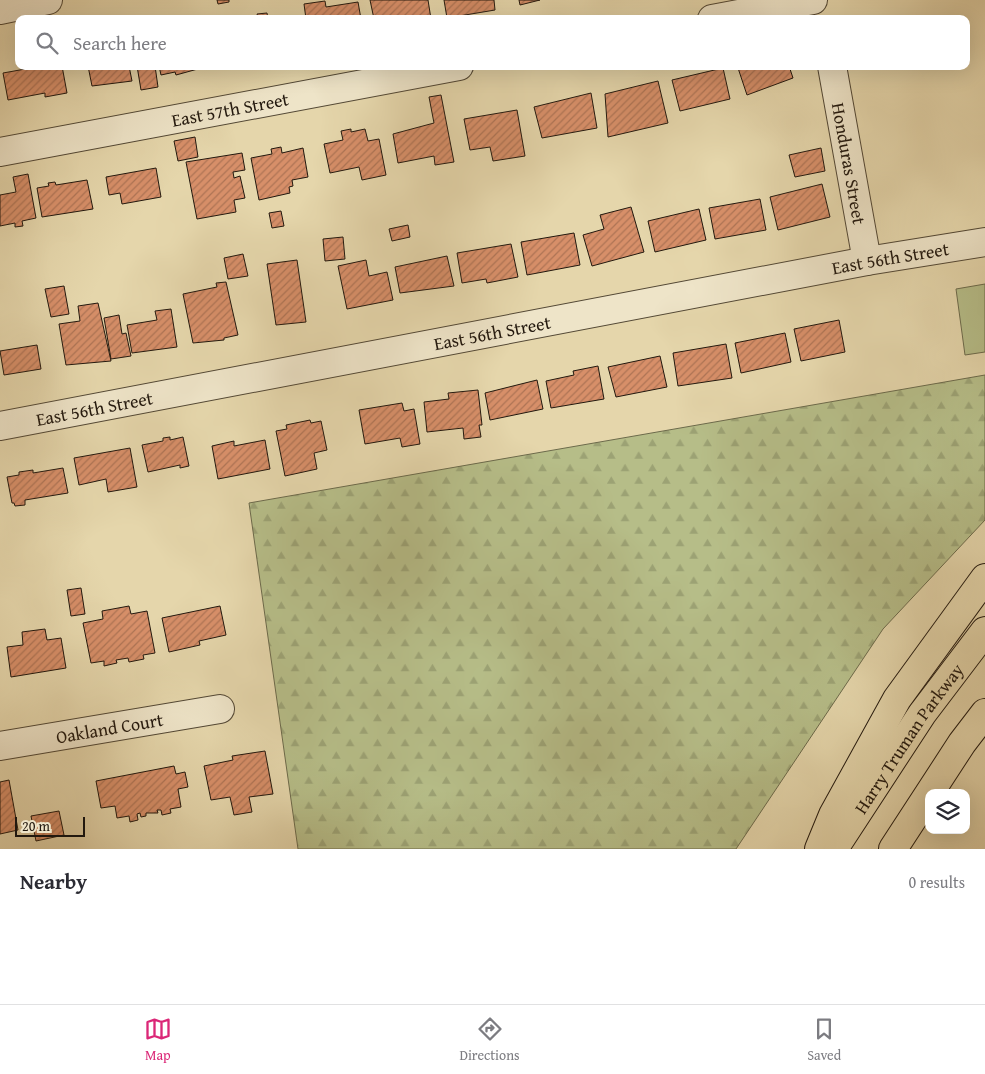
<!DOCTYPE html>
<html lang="en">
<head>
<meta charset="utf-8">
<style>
  :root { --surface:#fff; --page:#f2f2f3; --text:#2b2b33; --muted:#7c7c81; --line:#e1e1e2; --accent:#db2777 }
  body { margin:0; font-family:"Gentium Book Plus",serif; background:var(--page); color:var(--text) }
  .controls { position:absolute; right:15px; bottom:15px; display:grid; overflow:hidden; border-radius:10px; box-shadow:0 5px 20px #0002 }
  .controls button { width:45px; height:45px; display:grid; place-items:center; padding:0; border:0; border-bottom:1px solid var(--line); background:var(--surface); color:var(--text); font:25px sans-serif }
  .scale { position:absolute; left:15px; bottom:12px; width:70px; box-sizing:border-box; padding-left:5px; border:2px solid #22180e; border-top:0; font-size:14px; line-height:18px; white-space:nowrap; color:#22180e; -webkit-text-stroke:4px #eee4c8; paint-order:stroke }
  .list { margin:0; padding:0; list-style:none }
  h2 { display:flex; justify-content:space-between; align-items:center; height:65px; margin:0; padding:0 20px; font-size:21px }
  h2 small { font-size:16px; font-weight:400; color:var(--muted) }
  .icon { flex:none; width:28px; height:28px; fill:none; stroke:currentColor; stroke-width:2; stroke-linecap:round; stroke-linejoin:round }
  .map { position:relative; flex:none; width:985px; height:849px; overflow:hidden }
  .search { position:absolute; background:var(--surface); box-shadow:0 5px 20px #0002; left:15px; right:15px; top:15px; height:55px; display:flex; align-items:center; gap:12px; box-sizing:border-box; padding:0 18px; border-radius:10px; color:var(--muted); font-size:19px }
  .sheet { height:155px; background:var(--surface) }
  nav { display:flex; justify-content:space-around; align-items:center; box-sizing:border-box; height:70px; border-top:1px solid var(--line); background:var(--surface); font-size:14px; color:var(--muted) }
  nav a { display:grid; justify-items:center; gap:2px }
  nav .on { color:var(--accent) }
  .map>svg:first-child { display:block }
</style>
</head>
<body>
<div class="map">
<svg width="985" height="849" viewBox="0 0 985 849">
  <defs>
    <pattern id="forest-firs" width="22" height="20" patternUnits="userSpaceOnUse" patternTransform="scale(1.25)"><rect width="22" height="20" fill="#b6bd88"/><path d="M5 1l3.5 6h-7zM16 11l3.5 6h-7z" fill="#9ca274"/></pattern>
    <pattern id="building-hatch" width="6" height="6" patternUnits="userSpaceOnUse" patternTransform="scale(1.25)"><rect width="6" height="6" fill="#d78f69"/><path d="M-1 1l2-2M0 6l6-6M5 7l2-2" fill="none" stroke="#ae7455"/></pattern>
  </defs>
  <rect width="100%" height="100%" fill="#e5d6ab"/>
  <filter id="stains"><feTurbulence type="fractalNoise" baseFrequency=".004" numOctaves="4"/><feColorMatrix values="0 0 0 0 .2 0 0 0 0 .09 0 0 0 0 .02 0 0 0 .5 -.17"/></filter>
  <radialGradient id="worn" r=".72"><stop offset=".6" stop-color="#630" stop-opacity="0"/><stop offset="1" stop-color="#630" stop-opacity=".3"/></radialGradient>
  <polygon fill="#b6bd88" stroke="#6c6a4b" points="985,284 985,352 965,355 956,289"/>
  <polygon fill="url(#forest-firs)" stroke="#6c6a4b" points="985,375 985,520 883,629 736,849 298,849 249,503"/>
  <g fill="url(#building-hatch)" stroke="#22180e">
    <polygon points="217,0 229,0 229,2 218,4"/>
    <polygon points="370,0 428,0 431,19 374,19"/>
    <polygon points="444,0 494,0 495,10 447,18"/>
    <polygon points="519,0 540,0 520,5"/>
    <polygon points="325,1 326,7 358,2 361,19 306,19 304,4"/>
    <polygon points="267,13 268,19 252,19 258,17 257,14"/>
    <polygon points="42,66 62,66 67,93 45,97 45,93 8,100 3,73"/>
    <polygon points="88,66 129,66 132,81 92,86"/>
    <polygon points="137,66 155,66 158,87 141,90"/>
    <polygon points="159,66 205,66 205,67 176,75 175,72 161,75"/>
    <polygon points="742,66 789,66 793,78 747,95 738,68"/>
    <polygon points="723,68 730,99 680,111 672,80"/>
    <polygon points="658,81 668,123 608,137 605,94"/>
    <polygon points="591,93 597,128 542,138 534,107"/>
    <polygon points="441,95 454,162 435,165 434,156 398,163 393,134 434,123 429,97"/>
    <polygon points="517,110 525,156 493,161 490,147 470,150 464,119"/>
    <polygon points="351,129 351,132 365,129 368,141 379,139 386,175 362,180 359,167 330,173 324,144 343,140 341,131"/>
    <polygon points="195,137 198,157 178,161 174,141"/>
    <polygon points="281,147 282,153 303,148 308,177 292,180 293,186 289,187 290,193 259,200 251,158 272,154 271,149"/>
    <polygon points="821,148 825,171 795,177 789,155"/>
    <polygon points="242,153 245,170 233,172 234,178 240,176 245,198 234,200 236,212 197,219 186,162"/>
    <polygon points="156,168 161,197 122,204 120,193 109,195 106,177"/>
    <polygon points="28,174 36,218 22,221 23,226 15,227 15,223 0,226 0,195 16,192 13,177"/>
    <polygon points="87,180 93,209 42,217 37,188 49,186 48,183 55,182 56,185"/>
    <polygon points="822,184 830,217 778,230 770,197"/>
    <polygon points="760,199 766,230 715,239 709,208"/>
    <polygon points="631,207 644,252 592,266 583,235 604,229 600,215"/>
    <polygon points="699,209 706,240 655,252 648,221"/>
    <polygon points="281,211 284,226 272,228 269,213"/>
    <polygon points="408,225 410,237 392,241 389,229"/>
    <polygon points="574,233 580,265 527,275 521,242"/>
    <polygon points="343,237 345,259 325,261 323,239"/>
    <polygon points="511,244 518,277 487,283 486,279 462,283 457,253"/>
    <polygon points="243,254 248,276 228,279 224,258"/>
    <polygon points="447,256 454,286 400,293 395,267"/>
    <polygon points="297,260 306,322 276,325 267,264"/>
    <polygon points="366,260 369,276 387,272 393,300 347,309 338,266"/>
    <polygon points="226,282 238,335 224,338 224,340 193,343 183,294 217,287 216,283"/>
    <polygon points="64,286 69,314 51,317 45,289"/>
    <polygon points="98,303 111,361 66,365 59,324 80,321 78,306"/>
    <polygon points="171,309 177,347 132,353 127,325 157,320 155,311"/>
    <polygon points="119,315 122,334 126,333 131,356 111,359 104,318"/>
    <polygon points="839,320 845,352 801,361 794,329"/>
    <polygon points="785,333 791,362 741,373 735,343"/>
    <polygon points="726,344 732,378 678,386 673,353"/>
    <polygon points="37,345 41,369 4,375 0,351"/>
    <polygon points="660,356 667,387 616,397 608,367"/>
    <polygon points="598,366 604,399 551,408 546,381 574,375 573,371"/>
    <polygon points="537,380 543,409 490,420 485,393"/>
    <polygon points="478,390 482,425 479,425 481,437 464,439 463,428 427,432 424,402 449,399 448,393"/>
    <polygon points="402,403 404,411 414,409 420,444 402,447 400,438 365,444 359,410"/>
    <polygon points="310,420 311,423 321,421 327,450 314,453 317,469 285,476 276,431 287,429 286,425"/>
    <polygon points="170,437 170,440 183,437 189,466 180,468 180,465 148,472 142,445 163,441 163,438"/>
    <polygon points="265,440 270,469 218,479 212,446 234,441 234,446"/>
    <polygon points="130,448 137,487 108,492 106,479 79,485 74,458"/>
    <polygon points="63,468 68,493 25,500 25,505 15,506 14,503 12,503 7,477 19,475 19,472 33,470 33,473"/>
    <polygon points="81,588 85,614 71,616 67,590"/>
    <polygon points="129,606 131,614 147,611 155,653 143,655 144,659 129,662 128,658 116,660 117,663 104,666 104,661 91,663 83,623 103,619 102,611"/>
    <polygon points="220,606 226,635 199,641 200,645 169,652 162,618"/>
    <polygon points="45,629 47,640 61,638 66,668 11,677 7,647 23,645 22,632"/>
    <polygon points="265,751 273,794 249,797 252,812 234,815 230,797 211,800 204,766 233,760 232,756"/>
    <polygon points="174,766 176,774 185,772 188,787 178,789 181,807 170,809 171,813 162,815 161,810 157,810 158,813 146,813 146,816 141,817 140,813 137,814 138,820 130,822 129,816 117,818 115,806 101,808 96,781"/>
    <polygon points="9,780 18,830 0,834 0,782"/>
    <polygon points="59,811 64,835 36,841 31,816"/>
  </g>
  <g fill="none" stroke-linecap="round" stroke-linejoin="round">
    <g stroke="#534835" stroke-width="30">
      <g id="minor">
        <polyline points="0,10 48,0"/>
        <polyline points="712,19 813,0"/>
        <path id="s1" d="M832,66l35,195"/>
        <path id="s2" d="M0,152l459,-86"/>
        <path id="s3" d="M0,426l867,-165 118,-19"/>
        <path id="s4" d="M0,746l220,-37"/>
      </g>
    </g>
    <g stroke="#22180e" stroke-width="30">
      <g id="highway">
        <path id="s5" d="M839,841l83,-127 63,-83"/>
        <polyline points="819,849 833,815 897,699 985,578"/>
        <polyline points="893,849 962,743 985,713"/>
      </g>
    </g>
    <use href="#minor" stroke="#eee4c8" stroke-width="28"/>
    <use href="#highway" stroke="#e5d6ab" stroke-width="28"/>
  </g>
  <g text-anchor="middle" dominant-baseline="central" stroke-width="5" stroke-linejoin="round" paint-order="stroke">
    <g font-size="18" fill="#22180e" stroke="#eee4c8">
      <text stroke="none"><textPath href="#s2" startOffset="234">East 57th Street</textPath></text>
      <text stroke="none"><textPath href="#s1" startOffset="99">Honduras Street</textPath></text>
      <text stroke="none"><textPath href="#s3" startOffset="906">East 56th Street</textPath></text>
      <text stroke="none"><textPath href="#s3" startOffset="501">East 56th Street</textPath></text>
      <text stroke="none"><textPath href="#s3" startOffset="96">East 56th Street</textPath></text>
      <text stroke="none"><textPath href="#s4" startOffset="111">Oakland Court</textPath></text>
      <text stroke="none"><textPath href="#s5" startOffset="124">Harry Truman Parkway</textPath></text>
    </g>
  </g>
  <rect width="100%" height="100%" filter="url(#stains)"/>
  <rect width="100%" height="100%" fill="url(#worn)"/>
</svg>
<div class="controls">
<button><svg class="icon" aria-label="layers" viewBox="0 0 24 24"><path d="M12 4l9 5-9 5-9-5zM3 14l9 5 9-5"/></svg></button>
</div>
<div class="scale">20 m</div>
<div class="search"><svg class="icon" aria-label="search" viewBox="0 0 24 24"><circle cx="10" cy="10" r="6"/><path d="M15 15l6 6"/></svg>Search here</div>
</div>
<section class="sheet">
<h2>Nearby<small>0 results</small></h2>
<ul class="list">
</ul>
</section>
<nav>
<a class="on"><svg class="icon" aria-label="map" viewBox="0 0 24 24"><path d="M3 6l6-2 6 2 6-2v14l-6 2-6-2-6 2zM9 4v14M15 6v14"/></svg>Map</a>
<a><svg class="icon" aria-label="directions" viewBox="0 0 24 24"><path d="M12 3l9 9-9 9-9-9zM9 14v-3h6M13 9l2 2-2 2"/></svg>Directions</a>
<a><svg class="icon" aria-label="saved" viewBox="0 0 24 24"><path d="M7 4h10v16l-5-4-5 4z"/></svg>Saved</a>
</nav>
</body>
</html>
